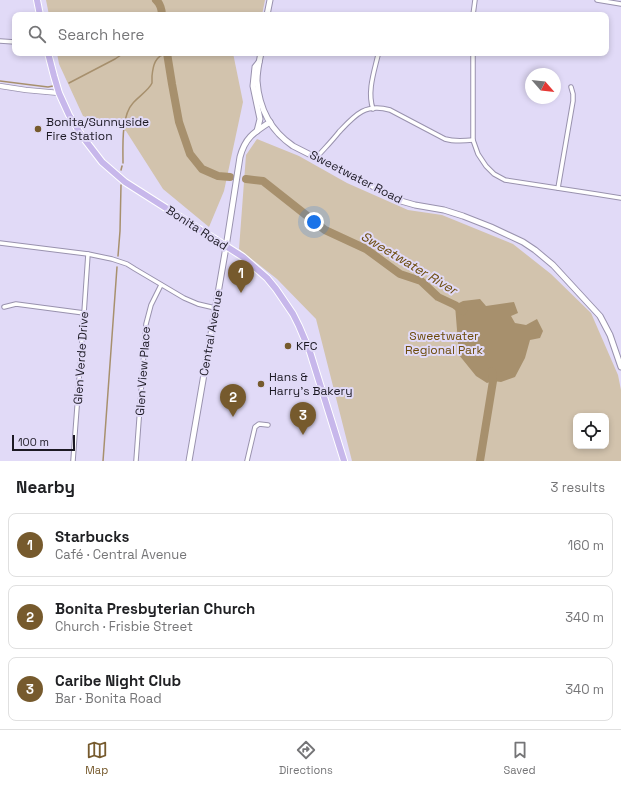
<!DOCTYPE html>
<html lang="en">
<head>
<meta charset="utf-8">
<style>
  :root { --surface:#fff; --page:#f6f6f6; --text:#202124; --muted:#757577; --line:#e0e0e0; --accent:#765a2d }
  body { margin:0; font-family:"Space Grotesk",sans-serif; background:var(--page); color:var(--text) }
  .controls { position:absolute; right:12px; bottom:12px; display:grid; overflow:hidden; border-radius:8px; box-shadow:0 2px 6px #0003 }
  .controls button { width:36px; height:36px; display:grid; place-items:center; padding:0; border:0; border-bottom:1px solid var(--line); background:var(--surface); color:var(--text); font:20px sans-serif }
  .compass { position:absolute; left:525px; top:68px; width:36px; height:36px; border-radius:50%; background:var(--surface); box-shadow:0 2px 6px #0003; rotate:118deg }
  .scale { position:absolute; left:12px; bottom:10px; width:63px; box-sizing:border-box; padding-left:4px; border:2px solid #1c1924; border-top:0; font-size:11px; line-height:14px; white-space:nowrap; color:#1c1924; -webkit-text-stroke:3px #e1daf7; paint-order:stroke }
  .you { position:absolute; left:314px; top:222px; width:14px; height:14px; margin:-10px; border:3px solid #fff; border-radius:50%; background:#1a73e8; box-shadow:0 0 0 6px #1a73e833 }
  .badge { display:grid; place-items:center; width:26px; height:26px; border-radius:50%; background:var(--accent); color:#fff; font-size:13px; font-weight:700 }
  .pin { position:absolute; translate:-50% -33px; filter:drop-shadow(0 1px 2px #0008) }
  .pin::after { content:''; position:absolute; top:21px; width:14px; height:12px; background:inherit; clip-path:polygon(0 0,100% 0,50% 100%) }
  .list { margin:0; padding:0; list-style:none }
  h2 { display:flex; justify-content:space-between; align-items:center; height:52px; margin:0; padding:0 16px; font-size:17px }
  h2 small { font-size:13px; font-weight:400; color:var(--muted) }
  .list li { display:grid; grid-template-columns:26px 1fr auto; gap:12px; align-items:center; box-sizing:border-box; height:64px; margin:0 8px 8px; padding:0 8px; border:1px solid var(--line); border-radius:8px }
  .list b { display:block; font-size:15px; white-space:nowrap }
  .list p { margin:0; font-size:13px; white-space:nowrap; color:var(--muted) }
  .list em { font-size:13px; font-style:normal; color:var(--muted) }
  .icon { flex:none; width:22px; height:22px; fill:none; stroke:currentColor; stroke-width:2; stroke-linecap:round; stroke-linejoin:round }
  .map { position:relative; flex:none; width:621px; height:461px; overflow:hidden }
  .search { position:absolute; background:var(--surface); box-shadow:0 2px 6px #0003; left:12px; right:12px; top:12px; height:44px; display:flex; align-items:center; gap:10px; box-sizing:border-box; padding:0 14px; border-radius:8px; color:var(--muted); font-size:15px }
  .sheet { height:268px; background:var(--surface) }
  nav { display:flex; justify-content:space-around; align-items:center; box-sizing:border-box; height:56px; border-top:1px solid var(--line); background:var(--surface); font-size:11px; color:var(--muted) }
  nav a { display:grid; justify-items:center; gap:2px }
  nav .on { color:var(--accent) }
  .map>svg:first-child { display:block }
</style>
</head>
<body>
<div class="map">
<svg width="621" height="461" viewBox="0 0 621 461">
  <rect width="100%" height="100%" fill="#e1daf7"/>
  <g fill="#d2c3ad" fill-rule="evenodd">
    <polygon points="46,0 265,0 262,15 49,15"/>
    <polygon points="57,53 233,53 243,102 224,191 209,227 163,189 126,131 83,116 59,64"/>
    <path d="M257,139l42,17 48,27 61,27 34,5 71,29 38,30 40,39 27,62 3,15v71h-269l-36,-142 -39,-40 -38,-30 7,-94zM576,416h30v30h-30z"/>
  </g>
  <polygon fill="#a7906d" points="480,299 486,306 514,302 518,313 511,316 515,323 526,325 537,319 543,331 540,338 530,340 525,358 515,377 501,382 493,381 487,383 476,376 459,355 455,305 463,301"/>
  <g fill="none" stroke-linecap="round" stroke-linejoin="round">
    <g stroke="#a7906d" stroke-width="1.5">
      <polyline points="0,81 48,87 53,86"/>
      <polyline points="69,83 115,59 124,53"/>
      <path d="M123,163c0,-17 -2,-47 10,-60 5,-6 16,-13 19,-20 0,-2 0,-5 0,-7 1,-10 3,-21 15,-22"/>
      <polyline points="121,170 122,166"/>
      <polyline points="118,256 120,231 121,185"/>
      <polyline points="103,461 117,267"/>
    </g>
    <g stroke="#a7906d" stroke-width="8">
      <path d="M156,0c4,3 6,10 6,15"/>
      <polyline points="167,53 172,84 179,122 190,154 202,169 218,176 230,177"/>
      <polyline points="246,179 263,181 325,230 366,249 400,274 421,281 438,297 455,305 463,311"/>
      <polyline points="480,461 493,381 492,371"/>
    </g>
    <g stroke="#9992ae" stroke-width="5.5">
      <g id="minor">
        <polyline points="597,0 621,4"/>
        <polyline points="473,15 475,0"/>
        <polyline points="0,41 15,42"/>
        <polyline points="473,53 473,140 478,154 486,166 494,174 505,180 596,194 621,198"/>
        <path d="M373,109c-6,-17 1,-37 5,-54"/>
        <path d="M316,158c8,-9 16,-17 23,-26 16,-17 26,-29 51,-22l55,29c10,3 19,2 28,1"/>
        <polyline points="558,188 573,101 573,94 571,87"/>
        <polyline points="0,243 88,254 112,259 127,264 135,269 184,298 198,304 215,308"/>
        <polyline points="4,307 16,304 84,313"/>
        <polyline points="73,461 84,313 88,254"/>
        <polyline points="136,461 146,324 151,305 161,285"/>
        <polyline points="247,461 255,427 259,424 268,425"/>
      </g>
    </g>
    <g stroke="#9992ae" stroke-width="6">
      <polyline id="tertiary" points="0,86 26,90 59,93"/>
    </g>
    <g stroke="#9992ae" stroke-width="7">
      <g id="secondary">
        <polyline points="267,15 270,0"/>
        <path d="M261,53c-2,9 -4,19 -4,28 2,27 14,50 36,65l83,42 25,13 14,4 29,5 19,6 28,11 32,15 12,8 18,15 47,51 10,19 11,32"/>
        <polyline points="257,131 260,119 253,86 255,67 259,62"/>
        <path d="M189,461l37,-214 14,-90c5,-19 13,-24 30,-35"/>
      </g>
    </g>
    <g stroke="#fff" stroke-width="8">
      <g id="primary">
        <polyline points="37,0 40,15"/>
        <polyline points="48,53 54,76 59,93 69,115 82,136 102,162 125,182 243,257 267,278 276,289 293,314 299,326 310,352 344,461"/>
      </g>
    </g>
    <use href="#minor" stroke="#fff" stroke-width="3.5"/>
    <use href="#tertiary" stroke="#fff" stroke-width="4.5"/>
    <use href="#secondary" stroke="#fff" stroke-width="5"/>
    <use href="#primary" stroke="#c7b7eb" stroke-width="6"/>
  </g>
  <g fill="#765a2d" stroke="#e1daf7" stroke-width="1.5">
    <circle cx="38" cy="129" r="4"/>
    <circle cx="288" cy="346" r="4"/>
    <circle cx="261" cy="384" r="4"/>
  </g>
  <g text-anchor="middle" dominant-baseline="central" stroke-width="4" stroke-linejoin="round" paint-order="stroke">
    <g font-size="12" fill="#1c1924" stroke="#e1daf7" text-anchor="start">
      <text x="46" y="122">Bonita/Sunnyside<tspan x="46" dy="14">Fire Station</tspan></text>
      <text x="296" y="346">KFC</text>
      <text x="269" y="377">Hans &amp;<tspan x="269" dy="14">Harry’s Bakery</tspan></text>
    </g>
    <g font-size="12" fill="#1c1924" stroke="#e1daf7">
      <text transform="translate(356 177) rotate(27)">Sweetwater Road</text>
      <text transform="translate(197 228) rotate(33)">Bonita Road</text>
      <text transform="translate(211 333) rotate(-80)">Central Avenue</text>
      <text transform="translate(81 358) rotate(-86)">Glen Verde Drive</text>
      <text transform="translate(143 371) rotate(-86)">Glen View Place</text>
    </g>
    <g font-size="12" fill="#6c4b0b" stroke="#e1daf7">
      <text x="444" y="336">Sweetwater<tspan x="444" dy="14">Regional Park</tspan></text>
    </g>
    <g font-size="13" font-style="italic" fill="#6c4b0b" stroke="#e1daf7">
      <text transform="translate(409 263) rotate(31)">Sweetwater River</text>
    </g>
  </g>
</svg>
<div class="controls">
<button><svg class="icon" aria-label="locate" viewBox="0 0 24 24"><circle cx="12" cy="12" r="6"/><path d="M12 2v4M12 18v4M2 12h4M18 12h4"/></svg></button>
</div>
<svg class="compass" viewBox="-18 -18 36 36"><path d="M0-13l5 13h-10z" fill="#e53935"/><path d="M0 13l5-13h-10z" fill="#757577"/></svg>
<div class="scale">100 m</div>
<div class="you"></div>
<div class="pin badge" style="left:241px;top:293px">1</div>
<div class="pin badge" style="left:233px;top:417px">2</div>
<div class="pin badge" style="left:303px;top:435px">3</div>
<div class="search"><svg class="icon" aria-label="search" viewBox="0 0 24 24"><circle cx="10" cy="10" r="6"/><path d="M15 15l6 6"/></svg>Search here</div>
</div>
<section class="sheet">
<h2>Nearby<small>3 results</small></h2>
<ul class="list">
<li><span class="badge">1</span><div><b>Starbucks</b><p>Café · Central Avenue</p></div><em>160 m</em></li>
<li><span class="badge">2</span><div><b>Bonita Presbyterian Church</b><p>Church · Frisbie Street</p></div><em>340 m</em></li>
<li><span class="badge">3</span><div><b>Caribe Night Club</b><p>Bar · Bonita Road</p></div><em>340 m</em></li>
</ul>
</section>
<nav>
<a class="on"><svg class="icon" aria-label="map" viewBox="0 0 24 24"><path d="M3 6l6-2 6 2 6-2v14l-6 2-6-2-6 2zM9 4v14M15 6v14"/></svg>Map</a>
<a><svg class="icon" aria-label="directions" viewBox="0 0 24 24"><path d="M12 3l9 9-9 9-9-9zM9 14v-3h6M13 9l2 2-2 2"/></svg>Directions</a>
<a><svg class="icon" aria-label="saved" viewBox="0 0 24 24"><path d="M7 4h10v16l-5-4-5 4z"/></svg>Saved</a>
</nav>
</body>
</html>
